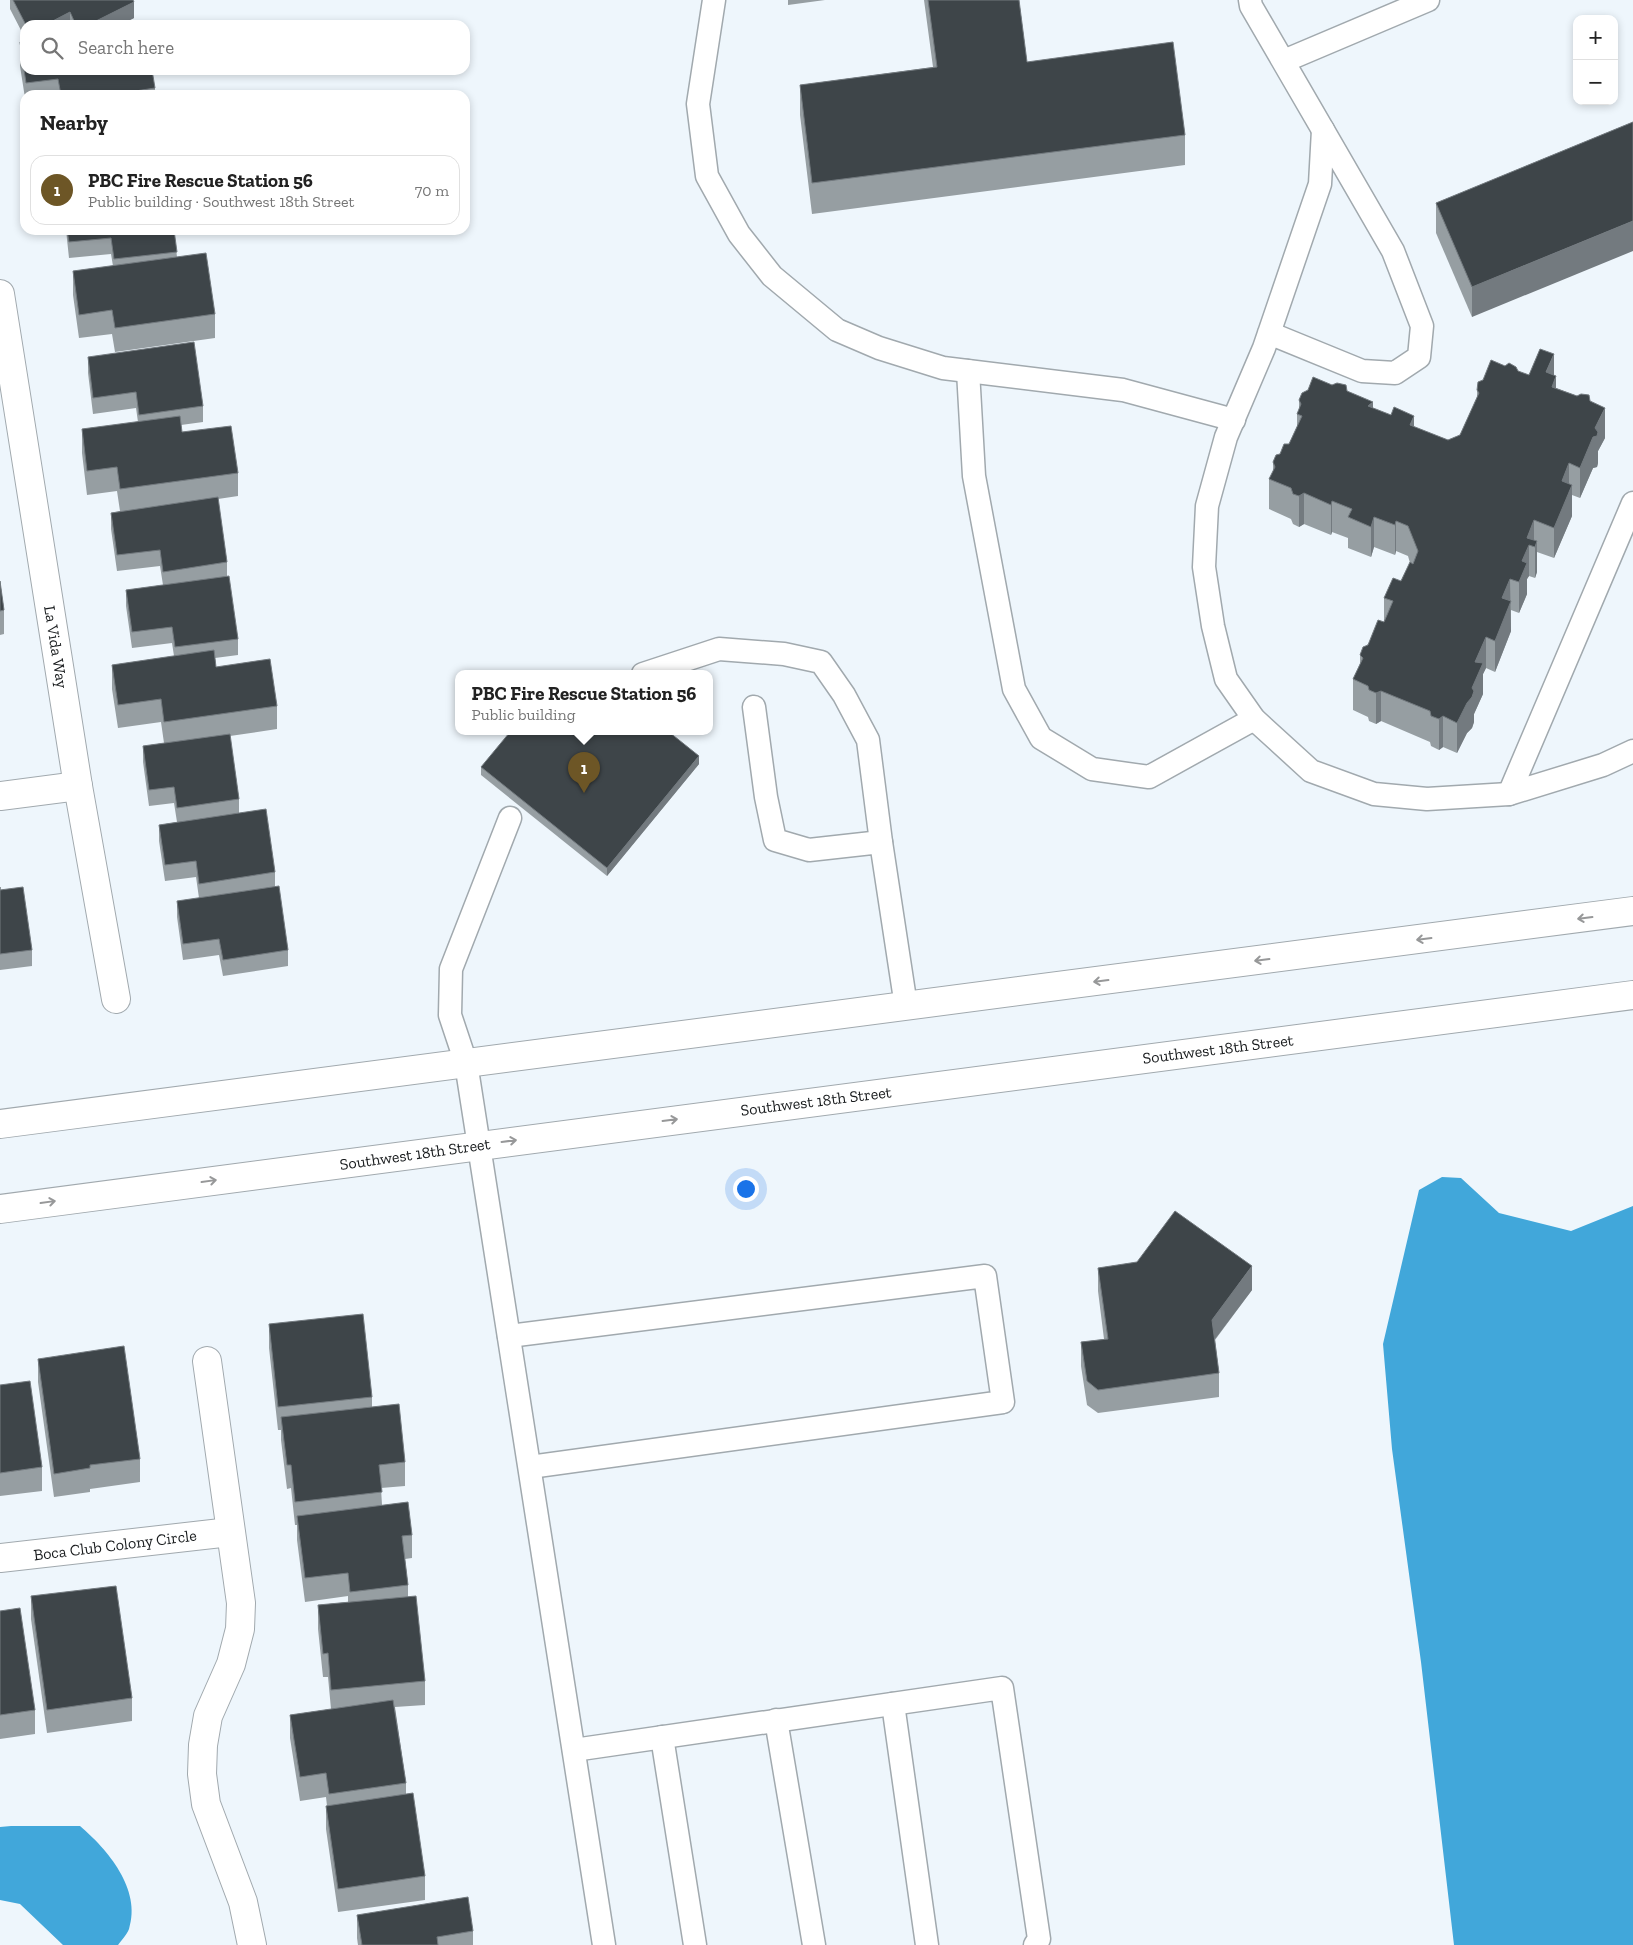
<!DOCTYPE html>
<html lang="en">
<head>
<meta charset="utf-8">
<style>
  :root { --surface:#fff; --page:#f6f6f6; --text:#222; --muted:#767676; --line:#e0e0e0; --accent:#6d5626 }
  body { margin:0; font-family:"Zilla Slab",serif; background:var(--page); color:var(--text) }
  .controls { position:absolute; right:15px; top:15px; display:grid; overflow:hidden; border-radius:10px; box-shadow:0 2px 8px #0003 }
  .controls button { width:45px; height:45px; display:grid; place-items:center; padding:0; border:0; border-bottom:1px solid var(--line); background:var(--surface); color:var(--text); font:25px sans-serif }
  .you { position:absolute; left:745px; top:1188px; width:18px; height:18px; margin:-12px; border:4px solid #fff; border-radius:50%; background:#1a73e8; box-shadow:0 0 0 8px #1a73e833 }
  .badge { display:grid; place-items:center; width:32px; height:32px; border-radius:50%; background:var(--accent); color:#fff; font-size:16px; font-weight:700 }
  .pin { position:absolute; translate:-50% -41px; filter:drop-shadow(0 1px 2px #0008) }
  .pin::after { content:''; position:absolute; top:26px; width:18px; height:15px; background:inherit; clip-path:polygon(0 0,100% 0,50% 100%) }
  .popup { position:absolute; left:455px; top:670px; width:258px; height:65px; box-sizing:border-box; display:grid; place-content:center; border-radius:10px; background:var(--surface); filter:drop-shadow(0 1px 4px #0005); font-size:16px; white-space:nowrap; color:var(--muted) }
  .popup b { font-size:19px; color:var(--text) }
  .popup::after { content:''; position:absolute; left:50%; top:100%; margin-left:-10px; border:10px solid transparent; border-top-color:var(--surface) }
  .list { margin:0; padding:0; list-style:none }
  h2 { display:flex; justify-content:space-between; align-items:center; height:65px; margin:0; padding:0 20px; font-size:21px }
  h2 small { font-size:16px; font-weight:400; color:var(--muted) }
  .list li { display:grid; grid-template-columns:32px 1fr auto; gap:15px; align-items:center; box-sizing:border-box; height:70px; margin:0 10px 10px; padding:0 10px; border:1px solid var(--line); border-radius:15px }
  .list b { display:block; font-size:19px; white-space:nowrap }
  .list p { margin:0; font-size:16px; white-space:nowrap; color:var(--muted) }
  .list em { font-size:16px; font-style:normal; color:var(--muted) }
  .icon { flex:none; width:28px; height:28px; fill:none; stroke:currentColor; stroke-width:2; stroke-linecap:round; stroke-linejoin:round }
  .map { position:relative; flex:none; width:1633px; height:1945px; overflow:hidden }
  .search { position:absolute; background:var(--surface); box-shadow:0 2px 8px #0003; left:20px; top:20px; width:450px; height:55px; display:flex; align-items:center; gap:12px; box-sizing:border-box; padding:0 18px; border-radius:15px; color:var(--muted); font-size:19px }
  .panel { position:absolute; background:var(--surface); box-shadow:0 2px 8px #0003; left:20px; top:90px; width:450px; height:145px; border-radius:15px }
  .map>svg:first-child { display:block }
</style>
</head>
<body>
<div class="map">
<svg width="1633" height="1945" viewBox="0 0 1633 1945">
  <rect width="100%" height="100%" fill="#eef6fc"/>
  <g fill="#41a7da">
    <polygon points="1442,1177 1461,1178 1499,1213 1571,1231 1633,1206 1633,1945 1454,1945 1421,1662 1392,1449 1383,1344 1419,1190"/>
    <path d="M11,1826h69c27,23 62,63 49,103 -2,5 -7,11 -11,16h-55l-43,-41 -20,-4v-73z"/>
  </g>
  <g fill="none" stroke-linecap="round" stroke-linejoin="round">
    <g stroke="#a1a9ae" stroke-width="25">
      <g id="lane">
        <polyline points="714,0 698,104 707,176 739,234 772,276 837,330 879,348 943,368 1123,390 1234,420"/>
        <polyline points="1250,0 1251,6 1323,130"/>
        <polyline points="1284,61 1428,0"/>
        <polyline points="1269,333 1362,371 1395,373 1419,357 1422,326 1393,251 1323,130 1320,184 1264,348 1226,437 1207,506 1204,567 1213,626 1226,679 1254,719 1311,771 1374,794 1427,799 1509,794"/>
        <polyline points="968,371 974,476 1014,689 1041,738 1092,769 1149,777 1254,719"/>
        <polyline points="1633,503 1509,794 1603,765 1633,751"/>
        <polyline points="643,674 719,649 784,654 821,662 844,695 868,740 881,842"/>
        <polyline points="754,707 766,797 775,840 809,850 881,842 906,1006"/>
        <polyline points="510,818 451,969 450,1015 466,1063 604,1945"/>
        <polyline points="509,1336 985,1276 1003,1402 530,1467"/>
        <polyline points="893,1704 927,1945"/>
        <polyline points="776,1720 814,1945"/>
        <polyline points="662,1737 695,1945"/>
        <polyline points="574,1750 1002,1688 1039,1939 1035,1945"/>
      </g>
    </g>
    <g stroke="#a1a9ae" stroke-width="30">
      <g id="street">
        <polyline points="0,294 78,786 116,999"/>
        <polyline points="0,796 78,786"/>
        <polyline points="207,1361 241,1603 240,1629 231,1664 208,1716 203,1745 202,1774 206,1804 243,1902 252,1945"/>
        <polyline points="0,1558 230,1532"/>
      </g>
    </g>
    <g stroke="#a1a9ae" stroke-width="30">
      <g id="secondary">
        <polyline points="0,1124 1633,911"/>
        <polyline points="0,1209 1633,995"/>
      </g>
    </g>
    <use href="#lane" stroke="#fff" stroke-width="22"/>
    <use href="#street" stroke="#fff" stroke-width="28"/>
    <use href="#secondary" stroke="#fff" stroke-width="28"/>
  </g>
  <g fill="#969ea2">
    <polygon points="10,0 133,0 134,18 120,25 25,25 25,38 10,9"/>
    <polygon points="788,0 825,0 788,5"/>
    <polygon points="924,0 1019,0 1027,62 1185,135 1185,165 812,214 800,115 800,85 933,67"/>
    <polygon points="20,42 155,88 155,95 25,95 25,98 20,66"/>
    <polygon points="1633,122 1472,317 1436,233 1436,203"/>
    <polygon points="66,230 174,230 177,257 215,314 215,338 115,352 112,334 79,338 73,295 73,271 113,266 111,254 69,258"/>
    <polygon points="88,357 203,406 203,422 181,425 182,432 238,473 238,496 218,499 227,562 227,576 238,639 238,655 215,658 216,667 277,706 277,729 230,736 239,799 239,813 275,872 275,886 288,950 288,966 223,976 219,955 183,960 177,917 177,901 199,898 196,877 165,881 159,841 159,825 177,822 174,803 149,806 143,762 143,746 164,743 161,722 118,728 112,689 112,665 174,656 172,643 132,648 126,606 126,590 163,585 160,566 117,571 111,529 111,513 120,511 117,491 87,495 82,453 82,429 138,422 136,408 93,414 88,373"/>
    <polygon points="1505,366 1529,375 1554,376 1556,388 1590,401 1605,438 1598,451 1598,463 1597,467 1593,468 1580,498 1572,495 1572,516 1554,558 1537,552 1537,572 1535,578 1529,576 1527,579 1527,594 1519,613 1511,610 1511,631 1495,672 1486,668 1483,674 1483,694 1474,714 1474,722 1472,728 1467,733 1457,753 1443,747 1439,750 1431,746 1430,742 1381,721 1376,724 1369,721 1368,717 1353,710 1353,679 1360,664 1360,655 1384,622 1384,598 1401,581 1410,563 1408,556 1396,551 1395,555 1374,547 1371,557 1348,548 1348,538 1332,532 1331,535 1304,524 1299,527 1293,524 1291,519 1269,509 1269,479 1273,472 1273,462 1289,444 1297,427 1297,414 1299,410 1299,400 1347,391 1373,408 1414,427 1448,440 1460,435 1477,398 1477,390"/>
    <polygon points="0,581 4,610 4,634 0,635"/>
    <polygon points="699,764 607,876 481,775 481,767"/>
    <polygon points="0,887 0,890 32,950 32,966 0,970"/>
    <polygon points="1137,1262 1252,1290 1215,1340 1219,1373 1219,1397 1098,1413 1087,1405 1081,1366 1081,1342 1104,1339 1098,1291 1098,1268"/>
    <polygon points="269,1324 372,1397 372,1407 405,1462 405,1486 381,1488 382,1505 412,1535 412,1558 405,1559 408,1585 408,1596 425,1681 425,1705 395,1707 406,1783 406,1794 425,1876 425,1900 338,1912 326,1829 326,1806 327,1806 326,1797 300,1801 290,1738 290,1715 331,1709 328,1677 323,1677 318,1629 318,1605 348,1602 348,1596 305,1602 297,1540 297,1525 295,1525 291,1488 287,1489 281,1440 281,1430 278,1430 269,1348"/>
    <polygon points="38,1359 140,1459 140,1482 90,1489 90,1492 54,1497 38,1382"/>
    <polygon points="0,1385 42,1467 42,1491 0,1496"/>
    <polygon points="31,1596 132,1698 132,1721 47,1733 31,1619"/>
    <polygon points="0,1611 35,1710 35,1734 0,1739"/>
    <polygon points="357,1915 473,1931 473,1945 358,1945 357,1938"/>
  </g>
  <g fill="#737a7f">
    <polygon points="134,2 134,18 120,25 88,25"/>
    <polygon points="70,12 70,25 45,25"/>
    <polygon points="1633,221 1633,251 1472,317 1472,287"/>
    <polygon points="1554,354 1554,382 1556,376 1556,407 1546,372"/>
    <polygon points="1373,402 1373,433 1368,406"/>
    <polygon points="1605,408 1605,438 1598,451 1598,463 1597,467 1593,468 1580,498 1580,468 1595,428"/>
    <polygon points="1414,416 1414,446 1410,425"/>
    <polygon points="1569,463 1569,493 1572,485 1572,516 1554,558 1554,528 1562,481"/>
    <polygon points="1304,493 1304,524 1299,527 1299,496"/>
    <polygon points="1332,501 1332,532 1331,535 1331,505"/>
    <polygon points="1374,517 1374,547 1371,557 1371,527"/>
    <polygon points="1534,520 1534,547 1529,545 1529,576 1527,579 1527,594 1519,613 1519,582 1522,561 1527,538"/>
    <polygon points="1396,521 1396,551 1395,555 1395,525"/>
    <polygon points="1537,541 1537,572 1535,578 1535,547"/>
    <polygon points="1510,579 1511,631 1495,672 1495,641 1502,598"/>
    <polygon points="1486,637 1486,668 1483,674 1483,694 1474,714 1474,722 1472,728 1467,733 1457,753 1457,723 1472,688 1475,662"/>
    <polygon points="1381,691 1381,721 1376,724 1376,693"/>
    <polygon points="1443,716 1443,747 1439,750 1439,719"/>
    <polygon points="699,756 699,764 607,876 607,868"/>
    <polygon points="1252,1266 1252,1290 1212,1343 1212,1320"/>
  </g>
  <g fill="#3e4549" stroke="#737a7f">
    <polygon points="13,0 133,0 134,2 88,25 76,25 70,12 45,25 26,25"/>
    <polygon points="928,0 1019,0 1027,62 1173,42 1185,135 812,183 800,85 937,67"/>
    <polygon points="20,42 25,42 25,70 152,70 155,88 109,95 61,95 58,79 26,83"/>
    <polygon points="1633,122 1633,221 1472,287 1436,203"/>
    <polygon points="67,230 174,230 177,252 114,259 111,238 69,242"/>
    <polygon points="206,253 215,314 115,328 112,310 79,315 73,271"/>
    <polygon points="194,342 203,406 139,415 136,392 93,398 88,357"/>
    <polygon points="1540,349 1554,354 1546,372 1556,376 1552,387 1577,396 1581,394 1589,395 1590,401 1605,408 1595,428 1598,432 1597,436 1593,437 1580,468 1569,463 1562,481 1572,485 1554,528 1534,520 1527,538 1537,541 1535,547 1529,545 1522,561 1527,563 1519,582 1510,579 1502,598 1511,601 1495,641 1486,637 1475,662 1483,663 1472,688 1474,691 1472,697 1467,703 1457,723 1443,716 1439,719 1431,716 1430,711 1381,691 1376,693 1369,690 1368,686 1353,679 1363,658 1360,655 1363,647 1368,645 1378,620 1384,622 1393,601 1384,598 1393,578 1401,581 1410,562 1413,564 1418,551 1408,526 1396,521 1395,525 1374,517 1371,527 1348,517 1352,509 1332,501 1331,505 1304,493 1299,496 1293,494 1291,488 1269,479 1275,467 1273,462 1276,455 1280,454 1284,444 1289,444 1302,416 1297,414 1301,404 1299,400 1302,393 1308,390 1313,377 1332,385 1337,383 1346,385 1347,391 1373,402 1368,406 1391,415 1394,407 1414,416 1410,425 1448,440 1460,435 1479,393 1477,390 1478,382 1483,380 1491,360 1505,366 1509,363 1516,367 1518,371 1529,375"/>
    <polygon points="180,416 182,432 231,426 238,473 120,489 117,467 87,471 82,429"/>
    <polygon points="218,497 227,562 163,572 160,550 117,555 111,513"/>
    <polygon points="229,576 238,639 175,647 172,627 132,632 126,590"/>
    <polygon points="0,581 4,610 0,611"/>
    <polygon points="214,650 216,667 270,659 277,706 164,722 161,699 118,705 112,665"/>
    <polygon points="510,732 669,732 699,756 607,868 481,767"/>
    <polygon points="230,734 239,799 177,808 174,787 149,790 143,746"/>
    <polygon points="266,809 275,872 199,884 196,861 165,865 159,825"/>
    <polygon points="279,886 288,950 223,960 219,939 183,944 177,901"/>
    <polygon points="0,887 0,890 23,887 32,950 0,954"/>
    <polygon points="1175,1211 1252,1266 1212,1320 1219,1373 1098,1390 1087,1381 1081,1342 1108,1339 1098,1268 1137,1262"/>
    <polygon points="363,1314 372,1397 278,1407 269,1324"/>
    <polygon points="124,1346 140,1459 90,1465 90,1468 54,1474 38,1359"/>
    <polygon points="30,1381 42,1467 0,1473 0,1385"/>
    <polygon points="399,1404 405,1462 379,1465 382,1492 295,1502 291,1465 287,1465 281,1417"/>
    <polygon points="408,1502 412,1535 402,1536 408,1585 350,1592 348,1573 305,1578 297,1516"/>
    <polygon points="116,1586 132,1698 47,1710 31,1596"/>
    <polygon points="416,1596 425,1681 331,1690 328,1653 323,1654 318,1605"/>
    <polygon points="20,1608 35,1710 0,1715 0,1611"/>
    <polygon points="393,1700 406,1783 329,1794 326,1773 300,1777 290,1715"/>
    <polygon points="413,1793 425,1876 338,1889 326,1806"/>
    <polygon points="468,1897 473,1931 437,1937 438,1945 362,1945 357,1915"/>
  </g>
  <defs><path id="oneway-shaft" d="M-6 0H5M1.5-3L5.5 0L1.5 3" fill="none" stroke-width="1.6" stroke-linecap="round" stroke-linejoin="round" transform="scale(1.25)"/></defs>
  <g stroke="#979899">
    <use href="#oneway-shaft" transform="translate(1585 918) rotate(173)"/>
    <use href="#oneway-shaft" transform="translate(1424 939) rotate(173)"/>
    <use href="#oneway-shaft" transform="translate(1262 960) rotate(173)"/>
    <use href="#oneway-shaft" transform="translate(1101 981) rotate(173)"/>
    <use href="#oneway-shaft" transform="translate(670 1120) rotate(-7)"/>
    <use href="#oneway-shaft" transform="translate(509 1141) rotate(-7)"/>
    <use href="#oneway-shaft" transform="translate(209 1181) rotate(-8)"/>
    <use href="#oneway-shaft" transform="translate(48 1202) rotate(-8)"/>
  </g>
  <g text-anchor="middle" dominant-baseline="central" stroke-width="5" stroke-linejoin="round" paint-order="stroke">
    <g font-size="16" fill="#181b1d" stroke="#fff">
      <text transform="translate(56 647) rotate(81)">La Vida Way</text>
      <text transform="translate(1218 1049) rotate(-7)">Southwest 18th Street</text>
      <text transform="translate(816 1101) rotate(-7)">Southwest 18th Street</text>
      <text transform="translate(415 1154) rotate(-8)">Southwest 18th Street</text>
      <text transform="translate(115 1545) rotate(-7)">Boca Club Colony Circle</text>
    </g>
  </g>
</svg>
<div class="controls">
<button>+</button>
<button>−</button>
</div>
<div class="you"></div>
<div class="pin badge" style="left:584px;top:793px">1</div>
<div class="popup"><b>PBC Fire Rescue Station 56</b>Public building</div>
<div class="search"><svg class="icon" aria-label="search" viewBox="0 0 24 24"><circle cx="10" cy="10" r="6"/><path d="M15 15l6 6"/></svg>Search here</div>
<section class="panel">
<h2>Nearby<small></small></h2>
<ul class="list">
<li><span class="badge">1</span><div><b>PBC Fire Rescue Station 56</b><p>Public building · Southwest 18th Street</p></div><em>70 m</em></li>
</ul>
</section>
</div>
</body>
</html>
